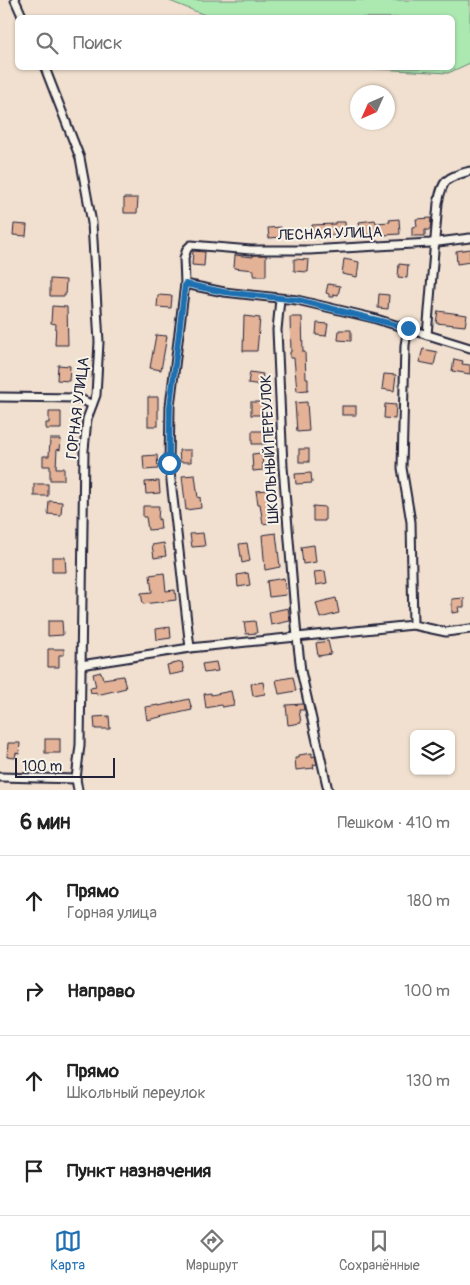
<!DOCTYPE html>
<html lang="ru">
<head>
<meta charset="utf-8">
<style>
  :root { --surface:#fff; --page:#f2f2f2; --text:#222; --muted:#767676; --line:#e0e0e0; --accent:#1f6fb2 }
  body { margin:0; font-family:Pangolin,sans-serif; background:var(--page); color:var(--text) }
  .controls { position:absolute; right:15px; bottom:15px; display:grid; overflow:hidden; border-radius:8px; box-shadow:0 1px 4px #0004 }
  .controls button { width:45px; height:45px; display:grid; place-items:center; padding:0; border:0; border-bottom:1px solid var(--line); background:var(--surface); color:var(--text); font:25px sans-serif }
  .compass { position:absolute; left:350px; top:85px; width:45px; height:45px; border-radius:50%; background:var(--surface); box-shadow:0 1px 4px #0004; rotate:225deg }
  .scale { position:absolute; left:15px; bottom:12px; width:100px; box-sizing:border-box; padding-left:5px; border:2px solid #22223b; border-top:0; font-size:14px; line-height:18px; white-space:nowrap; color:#22223b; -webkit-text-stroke:4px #f7f3e8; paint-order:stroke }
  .stop { position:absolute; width:15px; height:15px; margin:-11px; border:4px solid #1f6fb2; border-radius:50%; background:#fff }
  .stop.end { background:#1f6fb2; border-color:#fff; box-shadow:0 1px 5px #0008 }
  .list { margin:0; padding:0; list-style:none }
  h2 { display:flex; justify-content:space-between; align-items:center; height:65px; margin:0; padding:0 20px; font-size:21px }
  h2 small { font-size:16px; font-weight:400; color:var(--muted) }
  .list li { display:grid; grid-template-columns:32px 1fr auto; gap:15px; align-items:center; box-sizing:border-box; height:90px; padding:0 20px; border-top:1px solid var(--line) }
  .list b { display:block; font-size:19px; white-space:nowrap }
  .list p { margin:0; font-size:16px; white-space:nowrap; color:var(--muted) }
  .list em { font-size:16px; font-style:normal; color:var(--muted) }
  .icon { flex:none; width:28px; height:28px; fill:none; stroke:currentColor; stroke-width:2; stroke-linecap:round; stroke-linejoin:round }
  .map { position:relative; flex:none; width:470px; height:790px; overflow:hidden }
  .search { position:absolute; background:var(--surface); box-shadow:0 1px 4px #0004; left:15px; right:15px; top:15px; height:55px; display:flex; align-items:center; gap:12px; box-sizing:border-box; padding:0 18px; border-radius:8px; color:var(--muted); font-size:19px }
  .sheet { height:425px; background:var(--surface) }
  nav { display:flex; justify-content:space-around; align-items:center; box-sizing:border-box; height:70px; border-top:1px solid var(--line); background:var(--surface); font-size:14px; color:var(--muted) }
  nav a { display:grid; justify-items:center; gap:2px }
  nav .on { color:var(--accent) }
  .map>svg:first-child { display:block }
</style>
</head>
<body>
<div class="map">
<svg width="470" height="790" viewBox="0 0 470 790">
  <rect width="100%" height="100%" fill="#f1e0cf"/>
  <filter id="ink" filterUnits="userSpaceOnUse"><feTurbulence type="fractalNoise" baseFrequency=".02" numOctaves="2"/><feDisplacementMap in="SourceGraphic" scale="10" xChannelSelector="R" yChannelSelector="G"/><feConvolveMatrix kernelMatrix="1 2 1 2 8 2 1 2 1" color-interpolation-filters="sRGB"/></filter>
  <g filter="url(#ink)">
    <polygon fill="#abe9b1" stroke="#668676" points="167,0 470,0 470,63 448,73 362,68 452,68 452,18 210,17"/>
    <g fill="#e4b296" stroke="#22223b">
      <polygon points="124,198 138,198 137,213 124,213"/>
      <polygon points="431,218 430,230 425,230 425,236 412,236 412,227 417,226 416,219"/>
      <polygon points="399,219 400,234 384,235 384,233 361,235 359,222 375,220 376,223 390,222 389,220"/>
      <polygon points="335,222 345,222 346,234 313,237 312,225 335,224"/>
      <polygon points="14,224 27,225 26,236 13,235"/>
      <polygon points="281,227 282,237 269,238 268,228"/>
      <polygon points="470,249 470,262 457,264 456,251"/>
      <polygon points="193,251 205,252 204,266 192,265"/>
      <polygon points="235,255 253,257 253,255 266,255 266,276 254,276 254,270 234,268"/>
      <polygon points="294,259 309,260 308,272 294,271"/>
      <polygon points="344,259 359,262 357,277 342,274"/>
      <polygon points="399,264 408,265 407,278 398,277"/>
      <polygon points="50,279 66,280 65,296 50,296"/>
      <polygon points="328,284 340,286 338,295 334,294 334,297 329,297 329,294 326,293"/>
      <polygon points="379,294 389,295 388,309 378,308"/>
      <polygon points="158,295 172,296 171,308 157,307"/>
      <polygon points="52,306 67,307 68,345 55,345 56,324 51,323"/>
      <polygon points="438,311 467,315 465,326 436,323"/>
      <polygon points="244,316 260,318 257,351 243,351"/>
      <polygon points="290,317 302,317 303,352 305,352 306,379 308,379 308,390 297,391 294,358 290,358 290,352 291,352"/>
      <polygon points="317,323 328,324 326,336 316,335"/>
      <polygon points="339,330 351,330 351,341 338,340"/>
      <polygon points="156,335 167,336 161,370 150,368"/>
      <polygon points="423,349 437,352 434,365 419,362"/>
      <polygon points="454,359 463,361 462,364 470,365 470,374 452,371"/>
      <polygon points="58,365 70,366 69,381 57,380"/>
      <polygon points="250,372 263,374 261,385 248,383"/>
      <polygon points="384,374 396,375 394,391 382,389"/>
      <rect x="148" y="397" width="10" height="29"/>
      <rect x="251" y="402" width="14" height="13"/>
      <polygon points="307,402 309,431 297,432 295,403"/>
      <polygon points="385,404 396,405 395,419 384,418"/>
      <rect x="342" y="406" width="14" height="9"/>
      <polygon points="49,412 61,412 61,429 46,429 46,423 49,423"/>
      <polygon points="252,431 265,431 266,444 252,444"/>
      <polygon points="50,439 61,439 60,450 57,449 56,468 64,468 64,480 50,480 50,466 43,466 43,456 49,456"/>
      <rect x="299" y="449" width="10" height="13"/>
      <polygon points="179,450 191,450 191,462 180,462"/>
      <polygon points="262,453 263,470 253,471 252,454"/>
      <polygon points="157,455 158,469 144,470 143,456"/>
      <polygon points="311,473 312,483 296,484 295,474"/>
      <polygon points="195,475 198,498 200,497 201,508 186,510 182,476"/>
      <polygon points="159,481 160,493 146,494 145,482"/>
      <rect x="34" y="484" width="14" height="12"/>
      <polygon points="268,490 274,522 263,524 260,504 258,504 256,491"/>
      <polygon points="49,501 62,502 61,515 48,514"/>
      <polygon points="143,506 159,506 158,520 160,519 161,529 148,530 146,517 143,517"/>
      <polygon points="313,506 325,507 325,521 313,521"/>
      <polygon points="203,533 205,546 192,547 190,534"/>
      <polygon points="276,533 280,567 265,570 262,535"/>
      <polygon points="164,543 166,556 154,558 152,545"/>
      <polygon points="247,543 250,561 242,563 239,544"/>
      <polygon points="314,545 316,562 303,564 301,547"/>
      <polygon points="52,557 65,557 66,572 52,572"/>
      <polygon points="325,571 327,583 316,585 314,572"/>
      <polygon points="164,573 166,591 175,590 176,600 143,604 141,593 152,592 150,575"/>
      <polygon points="248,573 250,585 238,587 237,575"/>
      <polygon points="284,578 286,595 269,597 267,581"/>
      <polygon points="336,598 339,613 320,618 316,603"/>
      <polygon points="464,598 464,607 458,607 459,612 452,613 452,599"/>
      <polygon points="288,608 290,621 271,625 269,612"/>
      <polygon points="48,621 62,621 63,635 48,636"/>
      <polygon points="255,621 257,633 246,634 244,622"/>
      <polygon points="170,627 171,638 157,640 156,629"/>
      <polygon points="328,641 331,654 318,656 316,643"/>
      <polygon points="48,649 64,649 64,655 59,655 59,667 48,667"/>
      <polygon points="182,662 184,672 169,675 167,665"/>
      <polygon points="216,662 218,671 204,673 202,664"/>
      <polygon points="101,672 103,679 123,676 126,688 97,695 96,692 91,693 90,688 96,687 93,674"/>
      <polygon points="293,677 296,691 279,694 276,680"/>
      <polygon points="263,682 265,694 253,696 251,684"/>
      <polygon points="231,691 234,705 222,707 221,705 206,708 204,694 211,693 211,695"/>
      <polygon points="189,699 192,710 147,720 145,707 159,705 159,706"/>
      <polygon points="303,704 304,710 299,710 301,723 288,725 286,705"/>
      <polygon points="109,716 110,729 95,729 94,717"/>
      <rect x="45" y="739" width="15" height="14"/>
      <polygon points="8,743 20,743 19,754 16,753 15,758 7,757"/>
      <polygon points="312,753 312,757 315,756 317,764 313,765 314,768 296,770 295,758 299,758 299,755"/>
    </g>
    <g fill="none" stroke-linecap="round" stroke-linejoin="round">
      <g stroke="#22223b" stroke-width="11">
        <g id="minor">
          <polyline points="15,0 23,18"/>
          <polyline points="45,68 80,158 92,223 99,342 96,395 87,419 84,450 80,745 76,779 78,790"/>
          <polyline points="185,284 224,292 297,300 373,318 470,348"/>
          <polyline points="280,299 277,330 283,467 297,637 301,671 328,790"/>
          <polyline points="408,328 405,345 402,468 411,522 413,625 446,632 470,629"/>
          <path d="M427,335l11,-132c5,-25 8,-25 32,-32"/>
          <polyline points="0,397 79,398 92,405"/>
          <polyline points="190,648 169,463 170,406 185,284 184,258 187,249 191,245 251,250 309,250 430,243 470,238"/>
          <polyline points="81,665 190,648 413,625"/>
          <polyline points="0,777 76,779"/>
        </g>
      </g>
      <use href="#minor" stroke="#f7f3e8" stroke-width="7"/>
    </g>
  </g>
  <g fill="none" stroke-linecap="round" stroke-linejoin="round" filter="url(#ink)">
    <polyline stroke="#1f6fb2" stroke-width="6" points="169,463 170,406 185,284 224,292 298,300 408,328"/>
  </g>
  <g text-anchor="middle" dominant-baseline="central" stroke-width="4" stroke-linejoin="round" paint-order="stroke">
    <g font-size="15" fill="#22223b" stroke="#f7f3e8">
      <text transform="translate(330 234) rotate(-2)">ЛЕСНАЯ УЛИЦА</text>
      <text transform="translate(78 408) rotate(-83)">ГОРНАЯ УЛИЦА</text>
      <text transform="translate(270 449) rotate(-93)">ШКОЛЬНЫЙ ПЕРЕУЛОК</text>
    </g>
  </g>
</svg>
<div class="controls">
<button><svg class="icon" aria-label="layers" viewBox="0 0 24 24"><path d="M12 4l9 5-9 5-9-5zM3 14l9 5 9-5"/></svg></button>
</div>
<svg class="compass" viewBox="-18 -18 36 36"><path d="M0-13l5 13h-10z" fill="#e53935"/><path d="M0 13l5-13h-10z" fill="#767676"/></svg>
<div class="scale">100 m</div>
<div class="stop" style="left:169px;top:463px"></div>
<div class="stop end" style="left:408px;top:328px"></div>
<div class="search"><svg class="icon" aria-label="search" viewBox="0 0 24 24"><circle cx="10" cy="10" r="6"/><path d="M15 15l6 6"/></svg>Поиск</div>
</div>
<section class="sheet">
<h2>6 мин<small>Пешком · 410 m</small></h2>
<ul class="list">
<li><svg class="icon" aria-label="ahead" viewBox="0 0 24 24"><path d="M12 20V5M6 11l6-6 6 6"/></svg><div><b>Прямо</b><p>Горная улица</p></div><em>180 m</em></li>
<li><svg class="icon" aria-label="right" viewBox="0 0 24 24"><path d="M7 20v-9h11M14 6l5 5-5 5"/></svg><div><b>Направо</b></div><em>100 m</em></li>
<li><svg class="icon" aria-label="ahead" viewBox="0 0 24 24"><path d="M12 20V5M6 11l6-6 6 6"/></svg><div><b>Прямо</b><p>Школьный переулок</p></div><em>130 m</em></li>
<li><svg class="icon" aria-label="arrive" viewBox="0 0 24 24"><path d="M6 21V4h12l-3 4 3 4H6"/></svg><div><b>Пункт назначения</b></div></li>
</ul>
</section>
<nav>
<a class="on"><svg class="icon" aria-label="map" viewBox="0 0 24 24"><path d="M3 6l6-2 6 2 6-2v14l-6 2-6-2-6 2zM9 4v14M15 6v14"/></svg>Карта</a>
<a><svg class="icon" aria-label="directions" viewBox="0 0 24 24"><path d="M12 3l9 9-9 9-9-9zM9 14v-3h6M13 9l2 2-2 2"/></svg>Маршрут</a>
<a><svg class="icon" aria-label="saved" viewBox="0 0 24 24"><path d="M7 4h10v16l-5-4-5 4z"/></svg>Сохранённые</a>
</nav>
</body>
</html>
